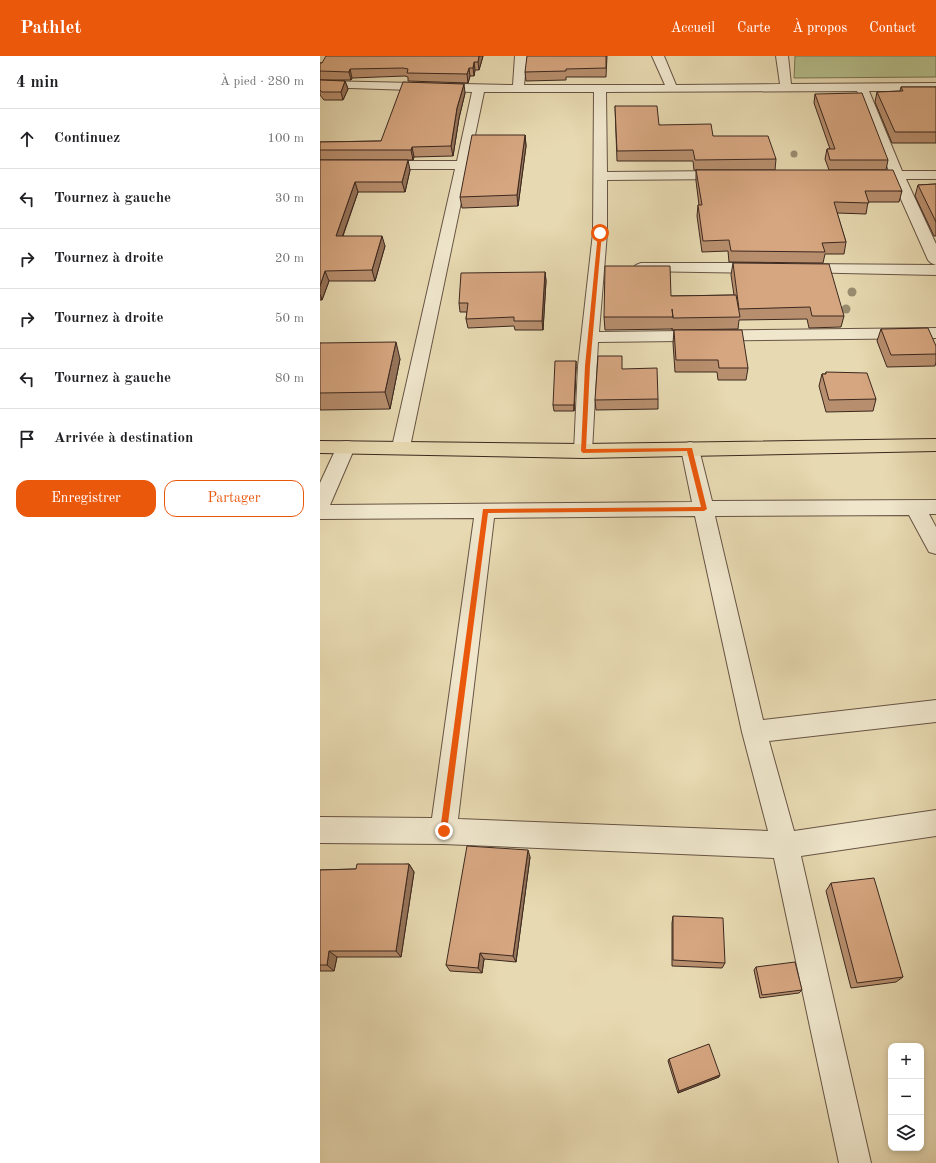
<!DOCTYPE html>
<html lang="fr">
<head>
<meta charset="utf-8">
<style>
  :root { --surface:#fff; --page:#f6f6f6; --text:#202124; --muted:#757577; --line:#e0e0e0; --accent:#ea580c }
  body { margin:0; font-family:"Old Standard TT",serif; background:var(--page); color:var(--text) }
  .controls { position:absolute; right:12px; bottom:12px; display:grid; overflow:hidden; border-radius:8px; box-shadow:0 2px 6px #0003 }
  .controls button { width:36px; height:36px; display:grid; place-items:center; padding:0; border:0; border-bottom:1px solid var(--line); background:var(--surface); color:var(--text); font:20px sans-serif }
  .stop { position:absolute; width:12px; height:12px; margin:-9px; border:3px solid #ea580c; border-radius:50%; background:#fff }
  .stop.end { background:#ea580c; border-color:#fff; box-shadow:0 1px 4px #0008 }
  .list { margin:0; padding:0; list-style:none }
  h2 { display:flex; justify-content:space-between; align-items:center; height:52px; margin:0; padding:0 16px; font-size:17px }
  h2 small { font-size:13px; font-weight:400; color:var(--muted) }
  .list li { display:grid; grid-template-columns:26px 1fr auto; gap:12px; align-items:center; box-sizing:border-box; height:60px; padding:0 16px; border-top:1px solid var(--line) }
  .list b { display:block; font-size:15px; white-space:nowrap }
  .list em { font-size:13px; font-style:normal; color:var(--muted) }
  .actions { display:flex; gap:8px; padding:12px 16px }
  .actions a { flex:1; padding:9px 0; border:1px solid var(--accent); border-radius:12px; text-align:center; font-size:14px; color:var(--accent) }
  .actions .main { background:var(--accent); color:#fff }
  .icon { flex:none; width:22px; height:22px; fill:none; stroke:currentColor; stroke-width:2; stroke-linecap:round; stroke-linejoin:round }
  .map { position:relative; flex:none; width:616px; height:1107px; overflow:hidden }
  header { display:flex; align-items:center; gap:24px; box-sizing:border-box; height:56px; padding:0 20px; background:var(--accent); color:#fff }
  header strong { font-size:19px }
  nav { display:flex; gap:22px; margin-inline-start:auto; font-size:14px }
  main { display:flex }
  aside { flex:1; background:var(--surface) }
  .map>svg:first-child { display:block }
</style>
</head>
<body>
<header>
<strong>Pathlet</strong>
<nav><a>Accueil</a><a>Carte</a><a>À propos</a><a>Contact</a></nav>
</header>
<main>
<aside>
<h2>4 min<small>À pied · 280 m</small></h2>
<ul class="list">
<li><svg class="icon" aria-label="ahead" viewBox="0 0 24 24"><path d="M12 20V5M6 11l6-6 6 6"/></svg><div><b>Continuez</b></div><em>100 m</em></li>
<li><svg class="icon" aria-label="left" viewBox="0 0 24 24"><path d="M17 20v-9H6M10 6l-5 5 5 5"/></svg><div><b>Tournez à gauche</b></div><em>30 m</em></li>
<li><svg class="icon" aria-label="right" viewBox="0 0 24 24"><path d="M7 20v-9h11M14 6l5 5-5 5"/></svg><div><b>Tournez à droite</b></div><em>20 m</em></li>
<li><svg class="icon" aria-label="right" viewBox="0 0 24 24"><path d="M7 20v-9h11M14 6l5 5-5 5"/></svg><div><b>Tournez à droite</b></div><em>50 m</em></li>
<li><svg class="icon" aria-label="left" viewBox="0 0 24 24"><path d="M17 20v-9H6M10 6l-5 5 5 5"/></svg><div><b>Tournez à gauche</b></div><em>80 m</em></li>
<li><svg class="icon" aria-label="arrive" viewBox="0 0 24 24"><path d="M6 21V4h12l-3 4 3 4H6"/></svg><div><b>Arrivée à destination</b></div></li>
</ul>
<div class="actions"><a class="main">Enregistrer</a><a>Partager</a></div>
</aside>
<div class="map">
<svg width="616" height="1107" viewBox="0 0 616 1107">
  <rect width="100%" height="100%" fill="#e7d9b1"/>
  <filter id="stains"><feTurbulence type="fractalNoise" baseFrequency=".005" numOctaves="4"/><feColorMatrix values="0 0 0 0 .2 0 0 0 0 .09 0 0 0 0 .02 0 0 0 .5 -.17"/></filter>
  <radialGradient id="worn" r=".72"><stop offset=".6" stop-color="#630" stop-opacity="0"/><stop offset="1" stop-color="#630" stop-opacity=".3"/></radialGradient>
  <polygon fill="#b5bf8c" stroke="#787456" points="475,0 616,0 616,21 474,22"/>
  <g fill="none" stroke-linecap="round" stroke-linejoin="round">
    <g stroke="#675444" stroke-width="2">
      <g id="street">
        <polygon points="195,0 207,0 204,29 345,29 332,0 344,0 356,29 460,28 456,0 468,0 471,28 616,27 616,35 549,35 582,115 616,115 616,123 586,123 616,188 616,209 611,207 608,204 572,123 541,122 539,119 541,116 569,115 537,35 286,36 287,116 406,115 411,116 413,119 411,122 406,123 287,124 287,177 279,276 616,272 616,282 278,286 272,395 270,400 263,402 256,400 254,395 258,310 273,177 274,36 164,36 90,391 88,396 81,397 74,396 72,391 135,113 0,113 0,105 137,105 152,36 0,31 0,25 193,29"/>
        <polygon points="321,207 443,207 448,209 451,212 448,215 443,217 316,215 313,212 316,209"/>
        <polygon points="481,208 616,209 616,219 476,216 473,213 476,210"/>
        <path d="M26,385l7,1 2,5 -25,58 362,-3 -11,-53 2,-5 7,-2 7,2 2,5 13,52 224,-1v14h-7l7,13v27l-7,-2 -20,-37 -194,1 48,204 173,-20v22l-167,19 25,90 142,-21v26l-135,20 70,307h-32l-65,-305 -331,-14 -123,-1v-26l112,1 42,-300 -154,1v-36l19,-41zM375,460l47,216 26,99 -310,-12 36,-301z"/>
      </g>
    </g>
    <g stroke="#3c281f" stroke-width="2">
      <polygon id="primary" points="616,383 616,395 263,402 0,397 0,385 263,388"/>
    </g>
    <use href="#street" fill="#efe6cc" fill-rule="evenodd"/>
    <use href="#primary" fill="#e7d9b1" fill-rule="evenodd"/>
  </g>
  <g fill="#998d70">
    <circle cx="474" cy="98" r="3.5"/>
    <circle cx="532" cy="236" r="4.5"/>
    <circle cx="526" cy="253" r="4.5"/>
  </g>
  <g fill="#b88f6e" stroke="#3c281f">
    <polygon points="163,0 159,14 155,14 154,20 150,20 148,27 88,25 88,21 85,20 32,22 31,24 0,24 0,7"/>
    <polygon points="287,0 286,21 246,21 246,24 206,25 205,16"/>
    <polygon points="0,24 25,25 28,33 23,44 4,44 0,39"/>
    <polygon points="581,31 616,31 616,87 572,87 555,46 557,36 580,35"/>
    <polygon points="145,37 139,62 133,100 94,101 93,104 0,104 0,86 61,85"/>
    <polygon points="495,38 568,104 566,114 509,114 505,103 507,93 510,93 494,47"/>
    <polygon points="295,50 339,69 393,80 456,103 455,114 374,114 373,105 297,105"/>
    <polygon points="205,79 206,90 198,150 142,152 140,141"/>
    <polygon points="0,104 90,114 85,136 38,136 23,180 65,190 55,225 9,225 2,244 0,244"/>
    <polygon points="376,114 582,135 579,146 548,146 546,158 517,157 526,186 524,198 505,198 503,207 409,206 408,195 382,196 377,160 378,149 379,149 376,125"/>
    <polygon points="616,128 616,180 614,180 595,140 598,129"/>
    <polygon points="413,207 524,260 521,271 489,272 487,263 419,264 418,273 352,274 352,272 352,273 285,274 284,261 351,240 414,239 411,219"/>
    <polygon points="225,216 226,225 223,274 195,274 194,270 148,272 146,263 147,256 140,256 139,247"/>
    <polygon points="561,273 616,290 616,306 615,310 567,311 557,285"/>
    <polygon points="354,274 428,312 426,324 398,324 397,316 355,316 353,287"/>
    <polygon points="0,287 80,303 70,353 0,354"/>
    <polygon points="256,311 254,355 234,355 233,349"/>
    <polygon points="302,313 338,343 338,353 276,354 275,344"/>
    <polygon points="506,316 556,343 553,355 506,356 499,330 502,318 506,318"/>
    <polygon points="210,801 196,906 164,903 162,917 130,915 126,909"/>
    <polygon points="89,808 94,816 81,901 17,901 14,915 0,915 0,814 36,813"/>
    <polygon points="511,827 583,921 576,926 531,932 506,835"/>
    <polygon points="353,860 405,907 402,912 352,910 352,867"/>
    <polygon points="436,911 482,934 479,937 440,942 434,914"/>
    <polygon points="349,1003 399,1021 358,1037 348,1005"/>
  </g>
  <g fill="#96745a" stroke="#3c281f">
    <polygon points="159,0 163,0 159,14 158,6"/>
    <polygon points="154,6 155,14 154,20 153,12"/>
    <polygon points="149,12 150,20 148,27 147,18"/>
    <polygon points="30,13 32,22 31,24 29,16"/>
    <polygon points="25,25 28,33 23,44 21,36"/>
    <polygon points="144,28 145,37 139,62 133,100 131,90 137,52"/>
    <polygon points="205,79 206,90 198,150 197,139"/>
    <polygon points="92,91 94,101 93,104 91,94"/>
    <polygon points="88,104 90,114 85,136 82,126"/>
    <polygon points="35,126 38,136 19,190 16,180"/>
    <polygon points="62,180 65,190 55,225 52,214"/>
    <polygon points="5,215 9,225 2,244 0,238 0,230"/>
    <polygon points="225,216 226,225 223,274 222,265"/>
    <polygon points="76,286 80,303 70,353 65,336"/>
    <polygon points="256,305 256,311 254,355 254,349"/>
    <polygon points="208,794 210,801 196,906 193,900"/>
    <polygon points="89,808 94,816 81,901 76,895"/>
    <polygon points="9,895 17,901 14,915 7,909"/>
    <polygon points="160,897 164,903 162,917 158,912"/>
    <polygon points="400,1019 399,1021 358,1037 359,1035"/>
  </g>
  <g fill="#d6a680" stroke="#3c281f">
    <polygon points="6,0 159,0 158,6 154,6 153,12 149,12 147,18 87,17 88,13 83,12 30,13 29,16 0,15 0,7 2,7"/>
    <polygon points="207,0 286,0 286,12 246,13 246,15 205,16"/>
    <polygon points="0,24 25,25 21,36 2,36 0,34"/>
    <polygon points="83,26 144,28 137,52 131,90 92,91 91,94 0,94 0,86 61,85"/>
    <polygon points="581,31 616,31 616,76 575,76 557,36 583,35"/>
    <polygon points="542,37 568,104 510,104 507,93 515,93 495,38"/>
    <polygon points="295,50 337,50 339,69 391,68 393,80 448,80 456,103 375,104 373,94 297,95"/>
    <polygon points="152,79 205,79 197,139 140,141"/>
    <polygon points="0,104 88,104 82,126 35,126 16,180 62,180 52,214 5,215 0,230"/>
    <polygon points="376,114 573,114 582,135 545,135 549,147 514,146 526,186 502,187 505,196 411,195 409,184 383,185 378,149 382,149"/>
    <polygon points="616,128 616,166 598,129"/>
    <polygon points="413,207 509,208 524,260 492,260 490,251 419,253"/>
    <polygon points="285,210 350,210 351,240 416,239 420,261 353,262 352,253 353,261 284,261"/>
    <polygon points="225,216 222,265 194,265 194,261 146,263 148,247 139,247 141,217"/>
    <polygon points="608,272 616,290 616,298 571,299 561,273"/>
    <polygon points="354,274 422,274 428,312 399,312 398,304 356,304"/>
    <polygon points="76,286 65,336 0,337 0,287"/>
    <polygon points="278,300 302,300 302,313 337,312 338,343 275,344"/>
    <polygon points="235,305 256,305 254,349 233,349"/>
    <polygon points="506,316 547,317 556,343 509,344 502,318 506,318"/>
    <polygon points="147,790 208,794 193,900 160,897 158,912 126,909"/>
    <polygon points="37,808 89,808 76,895 9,895 7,909 0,909 0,814 36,813"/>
    <polygon points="554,822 583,921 537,927 511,827"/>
    <polygon points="353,860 403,862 405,907 353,904"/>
    <polygon points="475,906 482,934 442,939 436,911"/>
    <polygon points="389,988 400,1019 359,1035 349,1003"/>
  </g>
  <polygon fill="#ea580c" points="280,176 282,177 270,310 266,393 372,392 387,453 384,455 168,457 127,775 124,779 120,775 163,453 381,451 367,395 263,397 261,395 265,310 278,177"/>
  <rect width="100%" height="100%" filter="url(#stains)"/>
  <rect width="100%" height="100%" fill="url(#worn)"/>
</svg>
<div class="controls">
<button>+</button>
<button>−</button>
<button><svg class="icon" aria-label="layers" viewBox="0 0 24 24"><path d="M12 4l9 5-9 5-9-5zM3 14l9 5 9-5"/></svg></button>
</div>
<div class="stop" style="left:280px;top:177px"></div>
<div class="stop end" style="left:124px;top:775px"></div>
</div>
</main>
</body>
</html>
